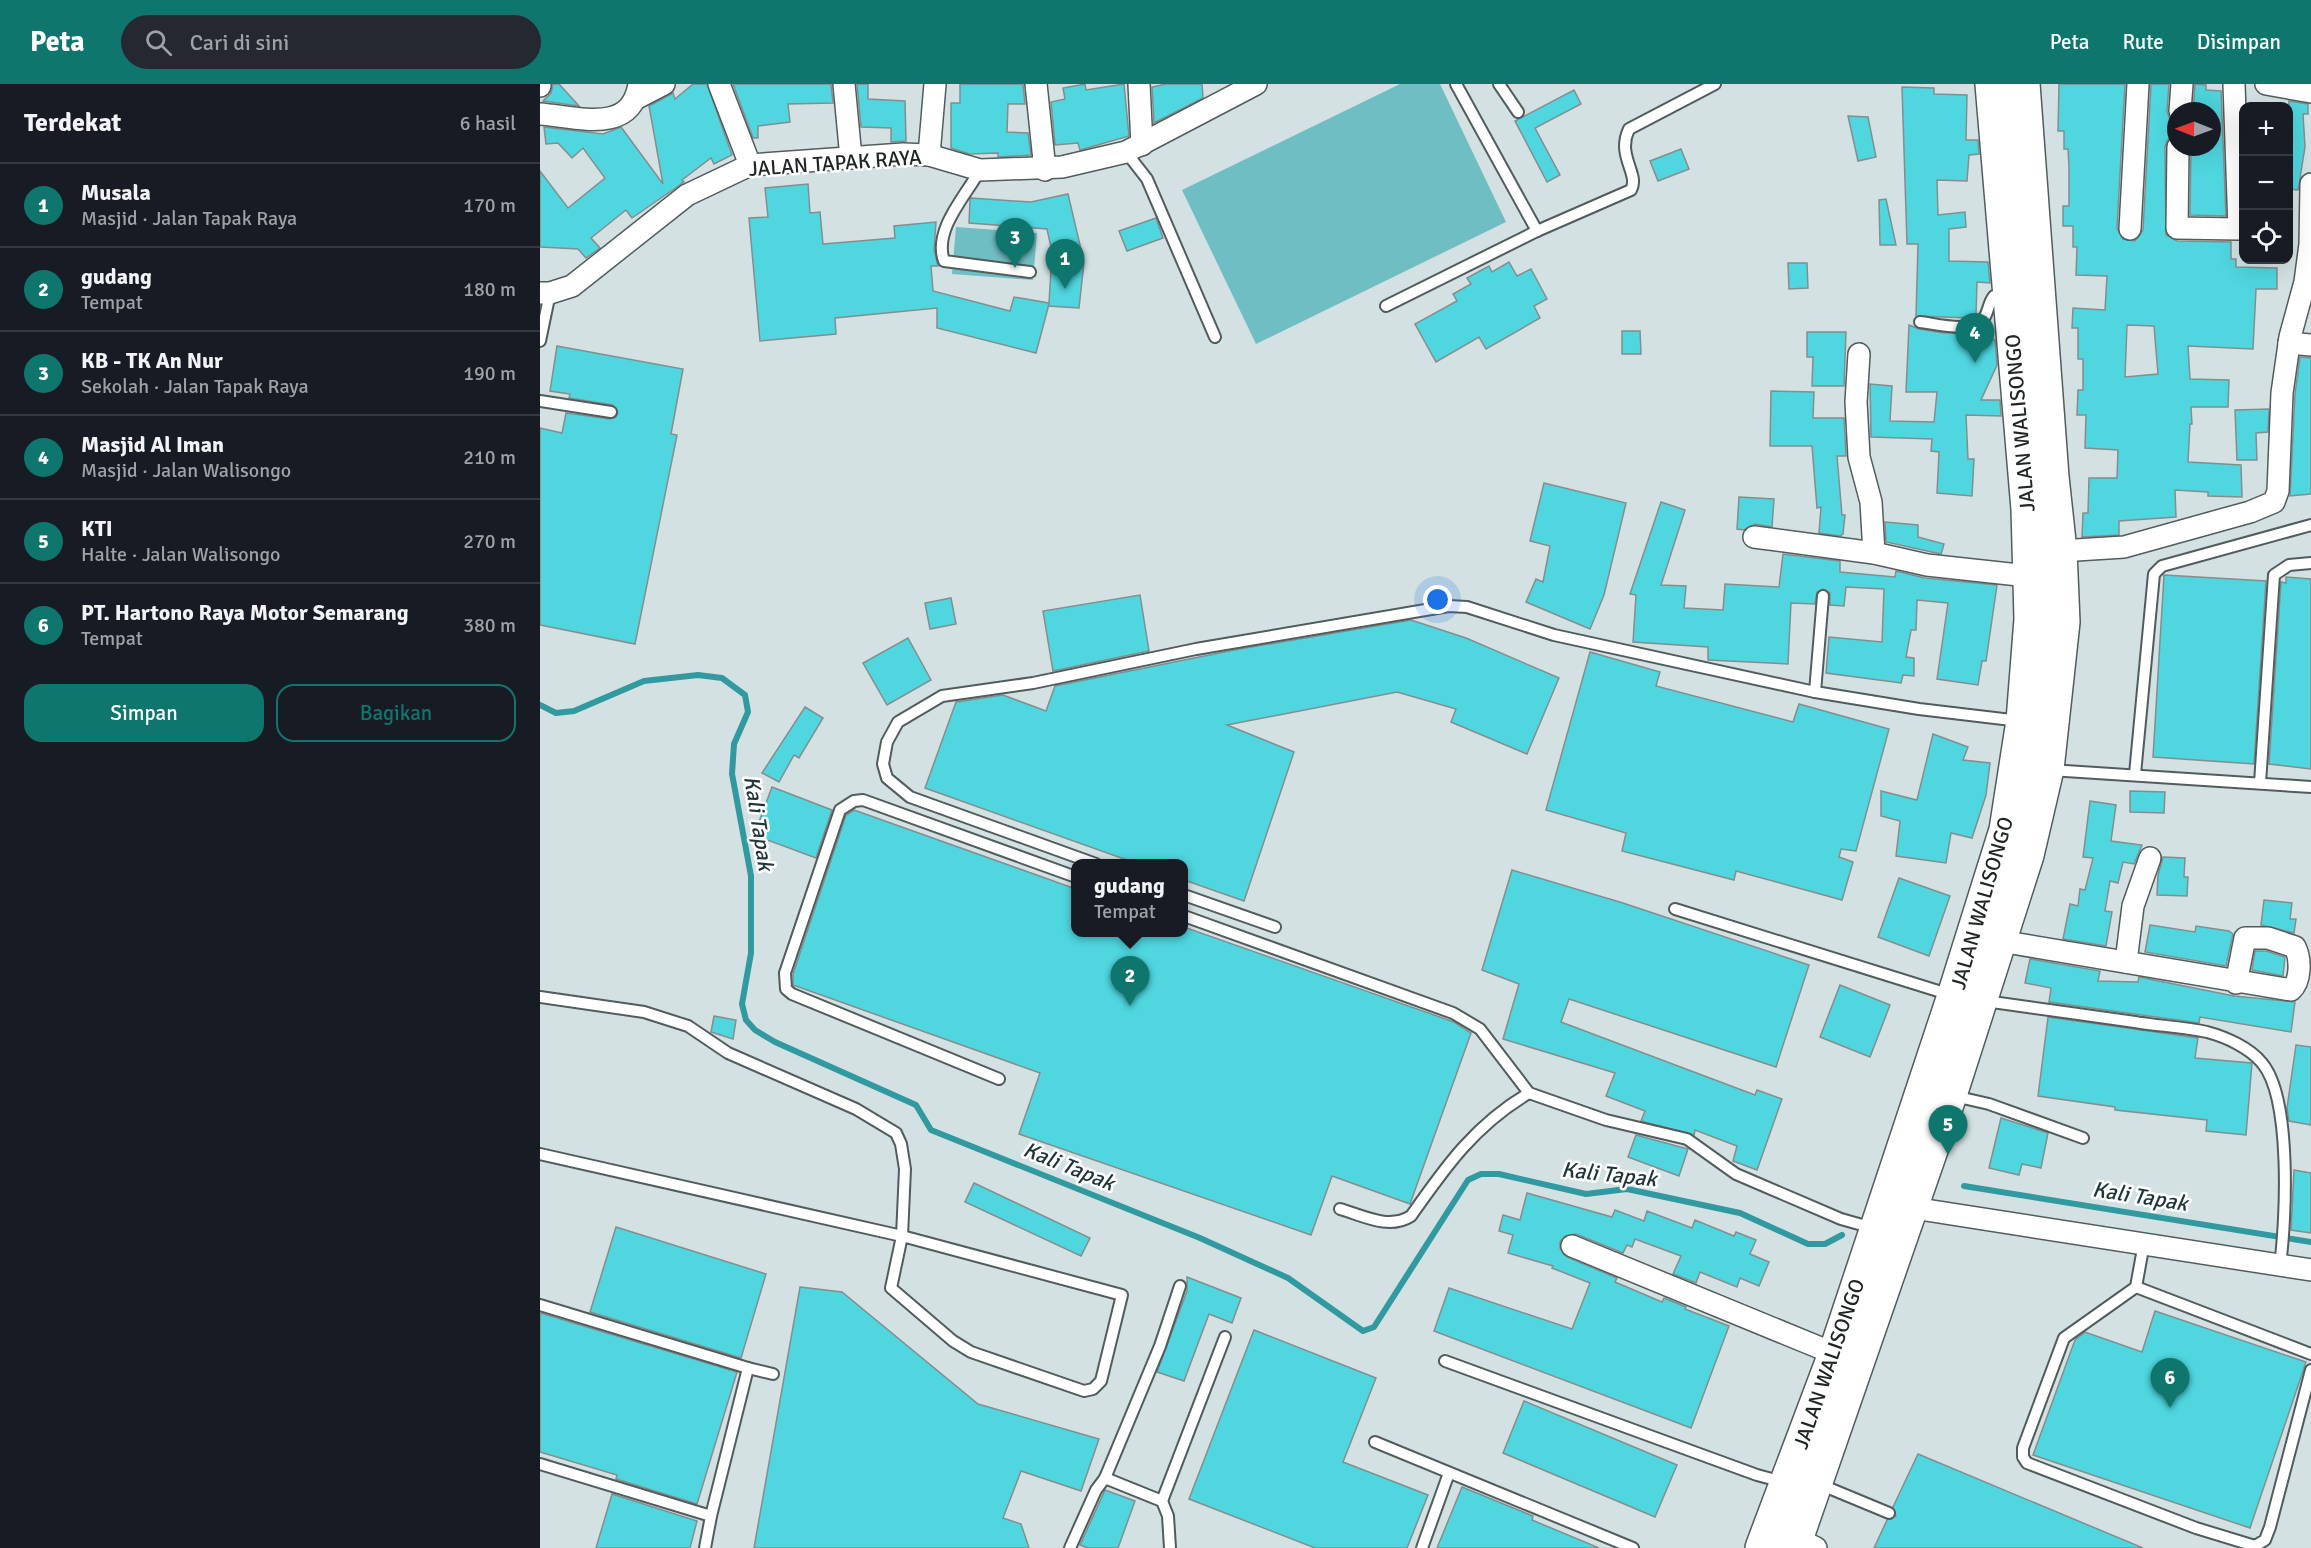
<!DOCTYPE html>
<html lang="id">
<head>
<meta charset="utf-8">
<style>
  :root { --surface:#171b24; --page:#242831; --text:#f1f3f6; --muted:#9ea1a6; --line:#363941; --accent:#0f766e }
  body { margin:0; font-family:Signika,sans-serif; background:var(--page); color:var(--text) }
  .controls { position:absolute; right:18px; top:18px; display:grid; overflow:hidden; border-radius:12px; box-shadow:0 6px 24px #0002 }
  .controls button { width:54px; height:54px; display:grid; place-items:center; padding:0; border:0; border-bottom:2px solid var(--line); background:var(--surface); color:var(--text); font:30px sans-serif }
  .compass { position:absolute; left:1627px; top:18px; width:54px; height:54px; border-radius:50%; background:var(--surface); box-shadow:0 6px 24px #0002; rotate:271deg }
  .you { position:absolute; left:898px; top:516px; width:21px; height:21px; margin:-15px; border:4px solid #fff; border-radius:50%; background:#1a73e8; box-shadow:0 0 0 9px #1a73e833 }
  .badge { display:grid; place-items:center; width:39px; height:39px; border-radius:50%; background:var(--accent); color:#fff; font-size:20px; font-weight:700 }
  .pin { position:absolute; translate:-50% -50px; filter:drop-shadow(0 2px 3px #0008) }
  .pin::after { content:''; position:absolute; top:32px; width:21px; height:18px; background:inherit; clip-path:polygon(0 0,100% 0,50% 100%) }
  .popup { position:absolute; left:531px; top:775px; width:117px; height:78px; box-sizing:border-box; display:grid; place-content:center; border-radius:12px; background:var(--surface); filter:drop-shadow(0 2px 4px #0005); font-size:20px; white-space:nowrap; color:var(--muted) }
  .popup b { font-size:22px; color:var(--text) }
  .popup::after { content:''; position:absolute; left:50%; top:100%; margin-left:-12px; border:12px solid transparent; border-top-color:var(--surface) }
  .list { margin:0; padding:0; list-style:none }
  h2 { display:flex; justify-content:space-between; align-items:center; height:78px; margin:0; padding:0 24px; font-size:26px }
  h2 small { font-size:20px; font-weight:400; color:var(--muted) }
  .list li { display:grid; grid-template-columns:39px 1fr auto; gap:18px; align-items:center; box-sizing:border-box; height:84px; padding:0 24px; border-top:2px solid var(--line) }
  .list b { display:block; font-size:22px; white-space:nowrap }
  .list p { margin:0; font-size:20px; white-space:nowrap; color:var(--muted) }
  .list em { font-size:20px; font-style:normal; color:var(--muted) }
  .actions { display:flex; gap:12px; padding:18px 24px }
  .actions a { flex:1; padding:14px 0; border:2px solid var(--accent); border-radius:18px; text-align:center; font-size:21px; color:var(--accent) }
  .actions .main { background:var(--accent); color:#fff }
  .icon { flex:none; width:33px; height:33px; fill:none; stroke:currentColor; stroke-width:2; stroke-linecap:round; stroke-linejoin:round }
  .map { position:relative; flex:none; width:1771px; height:1464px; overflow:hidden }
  header { display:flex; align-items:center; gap:36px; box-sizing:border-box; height:84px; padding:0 30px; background:var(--accent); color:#fff }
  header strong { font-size:28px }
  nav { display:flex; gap:33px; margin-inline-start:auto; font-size:21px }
  .search { width:420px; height:54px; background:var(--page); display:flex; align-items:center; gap:15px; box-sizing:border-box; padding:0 21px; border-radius:33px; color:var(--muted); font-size:22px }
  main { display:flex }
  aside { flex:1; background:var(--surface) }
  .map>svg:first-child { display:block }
</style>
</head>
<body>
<header>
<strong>Peta</strong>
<div class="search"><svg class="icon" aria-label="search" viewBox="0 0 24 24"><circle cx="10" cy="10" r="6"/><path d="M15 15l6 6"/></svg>Cari di sini</div>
<nav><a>Peta</a><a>Rute</a><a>Disimpan</a></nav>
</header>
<main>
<aside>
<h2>Terdekat<small>6 hasil</small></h2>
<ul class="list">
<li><span class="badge">1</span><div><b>Musala</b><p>Masjid · Jalan Tapak Raya</p></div><em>170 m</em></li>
<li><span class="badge">2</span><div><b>gudang</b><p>Tempat</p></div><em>180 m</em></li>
<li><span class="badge">3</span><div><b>KB - TK An Nur</b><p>Sekolah · Jalan Tapak Raya</p></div><em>190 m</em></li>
<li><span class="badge">4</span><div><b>Masjid Al Iman</b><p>Masjid · Jalan Walisongo</p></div><em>210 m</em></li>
<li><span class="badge">5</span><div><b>KTI</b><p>Halte · Jalan Walisongo</p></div><em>270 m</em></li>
<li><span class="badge">6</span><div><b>PT. Hartono Raya Motor Semarang</b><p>Tempat</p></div><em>380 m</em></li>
</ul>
<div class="actions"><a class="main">Simpan</a><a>Bagikan</a></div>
</aside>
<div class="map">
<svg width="1771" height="1464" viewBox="0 0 1771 1464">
  <rect width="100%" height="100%" fill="#d4e1e2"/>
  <g fill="#6fbec4">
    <polygon points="860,0 900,0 966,138 716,260 642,106"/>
    <polygon points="416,143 497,149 493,196 412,190"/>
  </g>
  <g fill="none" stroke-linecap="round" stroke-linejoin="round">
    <g stroke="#3199a0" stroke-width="6">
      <polyline points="0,621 16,629 34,627 104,597 158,591 182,594 205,611 208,628 194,660 192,690 211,792 211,869 202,920 206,936 215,946 235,958 376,1021 391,1046 660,1154 748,1194 823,1247 834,1243 928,1096 941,1090 959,1090 1046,1110 1087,1105 1200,1129 1268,1160 1285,1160 1302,1151"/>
      <polyline points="1424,1102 1771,1158"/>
    </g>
  </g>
  <g fill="#4fd6df" stroke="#838e8f" stroke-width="1.5" fill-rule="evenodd">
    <polygon points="13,0 19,0 39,22 3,17 11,9"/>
    <polygon points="153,0 167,0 192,71 174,80 171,74 142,96 144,98 92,134 86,126 51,154 60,164 46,174 38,165 0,163 0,87 28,124 65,94 43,64 32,74 18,59 6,60 4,43 63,50 81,43 123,100 109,22 133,9 135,15"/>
    <polygon points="193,0 291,0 293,19 248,20 250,38 218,42 218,54 213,54"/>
    <polygon points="317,0 328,0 328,15 365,17 366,57 351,58 351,44 321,43"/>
    <polygon points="420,0 483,0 485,20 468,20 467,48 488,49 491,71 458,73 458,69 429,70 411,64 411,19 420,19"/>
    <polygon points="545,0 546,6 584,0 589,52 540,66 538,59 515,61 511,18 525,15 523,4"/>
    <polygon points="626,0 662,0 663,14 614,39 612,3"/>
    <path d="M1519,0h66l-8,144 6,11 12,2 8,-11 8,-146h18l-2,27 2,6 7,6v12l-9,5 -2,7 1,88 11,6 54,1v17h5v8l41,1v21h-21l-3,60 -65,-3 2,33 39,1 -1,27h-37l1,17h-2l-2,38 53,3 1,32 -34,-1v-4l-33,-2 1,27 -57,4v14l-37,2 1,-24h5l1,-35h28l1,-28 -33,-2 1,-33h-9l1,-25h5v-31h-5v-31h-6l1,-20 32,2 2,-34 -31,-1 1,-28h-4v-21h-10v-20h6v-39l-1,-18h-4v-18h-6zM1587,241l27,1 4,48 -33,3z"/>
    <polygon points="1655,0 1666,1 1666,6 1681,7 1686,132 1650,131 1651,63 1672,63 1672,27 1653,27"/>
    <polygon points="1362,3 1394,4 1394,10 1427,11 1426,56 1438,56 1439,70 1429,71 1427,97 1397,96 1398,131 1425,128 1426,143 1409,145 1409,177 1448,178 1450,199 1437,198 1436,231 1430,234 1376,232 1378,160 1367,160"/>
    <polygon points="1034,6 1041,20 995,44 1020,91 1007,98 975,37"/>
    <polygon points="1749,17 1768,20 1768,30 1763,30 1765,63 1758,106 1749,105"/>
    <polygon points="1308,32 1328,33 1336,73 1318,77"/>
    <polygon points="1141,65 1149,85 1118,97 1110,77"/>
    <polygon points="268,100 270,129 280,128 283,160 355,154 354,142 396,138 394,166 398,182 391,182 393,207 470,227 474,213 509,219 511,186 516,186 507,145 429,139 430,116 431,114 491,118 528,110 544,178 539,224 508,222 509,220 496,269 397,244 397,224 295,234 296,250 220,257 209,134 228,133 225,104"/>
    <polygon points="1346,115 1356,161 1340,161 1339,116"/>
    <polygon points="616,134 623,154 587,167 579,147"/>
    <polygon points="969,178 977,192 991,185 1007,215 994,222 1000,234 946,265 939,253 896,278 875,240 917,217 913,210 931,200 927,194 949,182 952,188"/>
    <polygon points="1248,179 1267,179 1268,204 1249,205"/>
    <polygon points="1369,241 1379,245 1404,249 1437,248 1455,256 1457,281 1441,316 1460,316 1461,332 1426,331 1428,375 1434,375 1432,412 1397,409 1399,368 1391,367 1392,355 1331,353 1330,300 1352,302 1350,337 1394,338 1397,308 1366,308"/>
    <polygon points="1082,247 1100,247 1101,270 1082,270"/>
    <polygon points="1267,248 1306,248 1304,302 1272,302 1273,273 1267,273"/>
    <polygon points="17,262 143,285 131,350 137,351 95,560 0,541 0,344 22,349 26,329 70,335 76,333 78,329 73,321 29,314 30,310 10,307"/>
    <polygon points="1760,273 1771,274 1771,410 1750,412 1755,310"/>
    <polygon points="1231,307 1274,308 1273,334 1304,334 1306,372 1297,372 1302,431 1305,431 1303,450 1300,452 1279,449 1281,423 1277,424 1272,362 1230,362"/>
    <polygon points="1729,325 1728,348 1716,349 1717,376 1697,376 1695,326"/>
    <polygon points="1004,399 1086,419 1064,511 1050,545 986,518 996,495 1003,498 1010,462 990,457"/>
    <polygon points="1199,413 1234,415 1232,443 1215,440 1204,446 1197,445"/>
    <polygon points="1121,418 1145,426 1121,501 1146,502 1144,524 1183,526 1185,500 1239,503 1243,470 1300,477 1300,488 1355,493 1356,487 1385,494 1457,501 1446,577 1442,577 1438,601 1397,595 1408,519 1377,516 1376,546 1371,546 1366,573 1374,574 1374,592 1363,591 1361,599 1286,589 1289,553 1342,558 1344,505 1306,503 1304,522 1290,521 1290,509 1283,505 1277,508 1275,520 1251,519 1248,580 1168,576 1168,563 1093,558 1096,511 1090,510"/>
    <polygon points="1345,438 1378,441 1378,453 1404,460 1401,470 1346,458"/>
    <polygon points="1624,491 1726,497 1714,680 1613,673"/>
    <polygon points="1746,493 1771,495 1771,685 1729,680 1741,498 1746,499"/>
    <polygon points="600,511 609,567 513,587 503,527"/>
    <polygon points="411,514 416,540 390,545 385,519"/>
    <polygon points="871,536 926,554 1019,594 987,670 911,638 916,625 857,608 687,641 754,668 704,817 644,796 644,780 598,780 385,704 416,618 463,611 506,627 515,602 694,566"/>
    <polygon points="368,554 391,596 347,621 323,579"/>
    <polygon points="1050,568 1120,588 1116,602 1253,638 1259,620 1349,645 1316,767 1301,765 1299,773 1313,778 1302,816 1196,787 1194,796 1082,767 1086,749 1006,726"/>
    <polygon points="265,623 283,634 259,674 254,671 239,698 222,689"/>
    <polygon points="1393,650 1428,663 1423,676 1450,679 1446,711 1432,754 1411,749 1406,779 1356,772 1360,737 1341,732 1341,707 1377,716"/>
    <polygon points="232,703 292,726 276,774 214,751"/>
    <polygon points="1590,707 1625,708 1624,729 1590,728"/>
    <polygon points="1550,717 1576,721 1571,757 1602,761 1594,780 1583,778 1578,799 1570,797 1565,827 1572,828 1566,862 1523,855 1530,820 1538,822 1540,805 1545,806 1553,774 1543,773"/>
    <polygon points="314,726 536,805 536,849 644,849 644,843 914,938 931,949 870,1120 792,1092 771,1151 479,1050 500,989 253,901 253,890 306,731"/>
    <polygon points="1623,773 1645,774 1644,793 1648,793 1647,812 1617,811 1618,791"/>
    <polygon points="972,786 1083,819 1269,881 1236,983 1029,915 1021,938 1215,1011 1217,1006 1242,1015 1217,1086 1193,1077 1197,1062 1155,1046 1154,1051 1101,1037 1105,1027 1066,1012 1075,989 963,955 979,900 942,886"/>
    <polygon points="1359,794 1410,812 1389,872 1338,853"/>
    <polygon points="1724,816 1752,819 1750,835 1756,835 1754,849 1721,841"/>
    <polygon points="1610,841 1655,848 1656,842 1689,847 1693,850 1686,882 1605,868"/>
    <polygon points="1715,867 1726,867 1745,873 1743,892 1712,886"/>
    <polygon points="1490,875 1560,887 1558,897 1598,898 1599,893 1694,912 1755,918 1751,948 1660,933 1659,939 1509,918 1511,904 1485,899"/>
    <polygon points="1300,901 1350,921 1330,973 1280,953"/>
    <polygon points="174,932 196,936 193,955 171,948"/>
    <polygon points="1508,933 1658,954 1655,974 1712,979 1706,1051 1666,1047 1667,1036 1575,1026 1575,1023 1498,1012"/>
    <polygon points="1756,961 1771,963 1771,1041 1749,1037 1747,1024"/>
    <polygon points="1461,1034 1508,1049 1501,1084 1482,1080 1479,1091 1449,1084"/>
    <polygon points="1096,1051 1148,1065 1139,1092 1088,1073"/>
    <polygon points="1754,1086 1771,1089 1771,1149 1751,1146"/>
    <polygon points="434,1099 550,1154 541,1172 425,1118"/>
    <polygon points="987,1109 1072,1133 1075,1126 1104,1137 1107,1127 1152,1144 1155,1136 1194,1152 1196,1148 1216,1156 1210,1170 1229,1178 1219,1202 1200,1194 1197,1203 1160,1188 1156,1199 1133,1190 1141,1172 1095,1155 1092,1163 1087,1161 1083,1169 1036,1150 1025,1152 1020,1158 1020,1164 1027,1173 1077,1194 1075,1198 1122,1218 1124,1214 1146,1223 1145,1225 1189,1242 1151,1344 894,1247 909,1204 1032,1245 1050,1199 1012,1184 1013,1182 968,1169 973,1151 959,1147 963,1131 980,1136"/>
    <polygon points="76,1143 226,1190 201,1274 50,1228"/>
    <polygon points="647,1193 701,1214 692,1239 669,1230 644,1297 617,1288 647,1207"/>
    <polygon points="260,1203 302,1208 438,1320 559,1355 541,1407 481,1387 463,1434 481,1440 489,1464 214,1464"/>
    <polygon points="1615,1227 1766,1278 1710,1444 1493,1371 1535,1256 1545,1248 1602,1268"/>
    <polygon points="0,1229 197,1288 157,1420 76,1395 77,1391 0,1368"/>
    <polygon points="714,1246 836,1294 803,1378 888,1411 867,1464 775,1464 649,1415"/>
    <polygon points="984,1317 1137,1381 1115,1433 963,1369"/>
    <polygon points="1378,1370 1603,1464 1334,1464 1347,1436 1356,1432 1353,1423"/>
    <polygon points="922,1403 993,1432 992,1436 1059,1464 897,1464"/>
    <polygon points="565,1406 595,1417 578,1464 548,1464 540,1461"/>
    <polygon points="72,1410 157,1437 150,1464 56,1464"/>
  </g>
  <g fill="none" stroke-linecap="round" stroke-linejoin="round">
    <g stroke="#515c5d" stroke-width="14">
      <g id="lane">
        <polyline points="916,0 997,147"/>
        <polyline points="959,0 978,28"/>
        <polyline points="586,68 607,95 675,253"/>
        <path d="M440,86c-15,27 -47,60 -36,91l86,11"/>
        <path d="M846,222l151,-75 94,-41c9,-16 -15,-34 -2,-61l86,-45"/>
        <path d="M1380,238c17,2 53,12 64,-4 5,-7 4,-15 10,-22l14,-1"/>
        <polyline points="0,257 10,209"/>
        <polyline points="0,317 71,328"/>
        <polyline points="1275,608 1283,512"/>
        <polyline points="1510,686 1771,703"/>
        <polyline points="1595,690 1614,490 1622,482 1771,441"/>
        <polyline points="1720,699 1734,491 1749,481 1771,479"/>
        <polyline points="556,780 370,713 347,694 343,680 347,658 358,638 402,612 493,599 656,565 909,522 927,523 1014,551 1275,608 1379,625 1480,637"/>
        <polyline points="644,811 735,843"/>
        <polyline points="1135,825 1411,911"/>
        <polyline points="644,832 913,929 940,945 989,1009 1066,1036 1147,1055 1196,1090 1301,1135 1333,1144"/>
        <polyline points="0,913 104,928 148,942 188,969 316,1025 356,1049 361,1060 365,1085 362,1152 351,1204 413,1257 431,1268 544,1307 553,1305 561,1297 582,1211 362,1152 0,1070"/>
        <path d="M1445,917c50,7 100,14 150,21 23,4 49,5 72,10 19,5 43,16 55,31 30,35 24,158 18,202"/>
        <polyline points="459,995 252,910 246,905 245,889 300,726 314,717 323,716 536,793"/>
        <polyline points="1414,1012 1449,1020 1543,1054"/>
        <path d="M800,1125c24,7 49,21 71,7 35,-50 64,-91 118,-123"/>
        <polyline points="1604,1159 1596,1203 1524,1254 1483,1364 1483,1373 1487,1379 1656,1444 1715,1462 1725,1456 1730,1443 1771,1286"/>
        <polyline points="1596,1203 1771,1270"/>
        <polyline points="0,1221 208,1284"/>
        <polyline points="905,1277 1217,1391 1243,1398"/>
        <polyline points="835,1358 1093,1464"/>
        <polyline points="0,1380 171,1432 208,1284 233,1290"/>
        <polyline points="565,1394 620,1262 640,1202"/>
        <polyline points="1279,1400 1349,1429"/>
        <polyline points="622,1417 685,1253"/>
        <polyline points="165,1464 171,1432"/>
        <polyline points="530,1464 556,1406 565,1394 622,1417 628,1432 630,1464"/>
        <polyline points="882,1464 909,1389"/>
      </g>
    </g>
    <g stroke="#515c5d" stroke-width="24">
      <g id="street">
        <polyline points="179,0 210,81"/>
        <polyline points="304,0 311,74"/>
        <polyline points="496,0 505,86"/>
        <polyline points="599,0 602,61"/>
        <polyline points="1726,0 1771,8"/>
        <polyline points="0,2 0,0"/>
        <polyline points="97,14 124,0"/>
        <polyline points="1640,27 1642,0"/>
        <path d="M0,30c38,3 91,21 99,-30"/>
        <polyline points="1638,63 1637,144 1699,145 1694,0"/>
        <polyline points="389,71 395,0"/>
        <polyline points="1590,145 1598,0"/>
        <polyline points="0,209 10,209 32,202 147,111 210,81 363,70 389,71 440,86 522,83 586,68 716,0"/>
        <polyline points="1749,259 1771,261"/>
        <polyline points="1319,270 1316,318 1319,373 1331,418 1334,469"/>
        <polyline points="1214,453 1334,469 1387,481 1488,492"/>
        <polyline points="1520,467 1584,463 1710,428 1734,418 1738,407 1742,309 1750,253 1765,198 1770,160 1771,100"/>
        <path d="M1460,857l291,49c10,-9 10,-31 4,-43l-27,-9h-23l-9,45"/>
        <polyline points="1586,878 1593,822 1610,774"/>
        <polyline points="1373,1124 1771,1186"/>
        <polyline points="1032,1162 1295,1270"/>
        <polyline points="1256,1454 1276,1464"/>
      </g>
    </g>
    <g stroke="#515c5d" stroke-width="36">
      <g id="highway">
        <polyline points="1222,1464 1295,1270 1414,912 1466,746 1483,637 1491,535 1488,425 1452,0"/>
        <polyline points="1253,1464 1410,1011 1487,771 1507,685 1523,538 1520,467 1512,393 1483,0"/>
      </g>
    </g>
    <use href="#lane" stroke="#fff" stroke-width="10"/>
    <use href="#street" stroke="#fff" stroke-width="21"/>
    <use href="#highway" stroke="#fff" stroke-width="33"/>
  </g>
  <g text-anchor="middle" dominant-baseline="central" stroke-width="5" stroke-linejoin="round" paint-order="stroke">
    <g font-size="21" fill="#1f2424" stroke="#fff">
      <text transform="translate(295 79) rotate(-4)">JALAN TAPAK RAYA</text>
      <text transform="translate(1480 339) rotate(-95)">JALAN WALISONGO</text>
      <text transform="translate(1442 819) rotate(-74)">JALAN WALISONGO</text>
      <text transform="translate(1289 1280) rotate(-71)">JALAN WALISONGO</text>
    </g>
    <g font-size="22" font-style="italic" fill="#1e3637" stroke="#fff">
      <text transform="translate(219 739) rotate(81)">Kali Tapak</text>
      <text transform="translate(529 1082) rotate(22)">Kali Tapak</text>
      <text transform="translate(1069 1090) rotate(6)">Kali Tapak</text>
      <text transform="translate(1600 1112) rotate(9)">Kali Tapak</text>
    </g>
  </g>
</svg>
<div class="controls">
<button>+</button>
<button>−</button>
<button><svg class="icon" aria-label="locate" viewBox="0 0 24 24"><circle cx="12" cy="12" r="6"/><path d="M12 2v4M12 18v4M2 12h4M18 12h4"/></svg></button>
</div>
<svg class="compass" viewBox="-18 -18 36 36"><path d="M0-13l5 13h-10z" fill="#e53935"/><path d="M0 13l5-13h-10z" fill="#9ea1a6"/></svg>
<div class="you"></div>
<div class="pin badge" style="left:525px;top:205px">1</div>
<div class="pin badge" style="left:590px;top:922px">2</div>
<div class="popup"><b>gudang</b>Tempat</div>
<div class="pin badge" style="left:475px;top:184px">3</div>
<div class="pin badge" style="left:1435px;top:279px">4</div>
<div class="pin badge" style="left:1408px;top:1071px">5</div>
<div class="pin badge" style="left:1630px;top:1324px">6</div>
</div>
</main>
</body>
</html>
